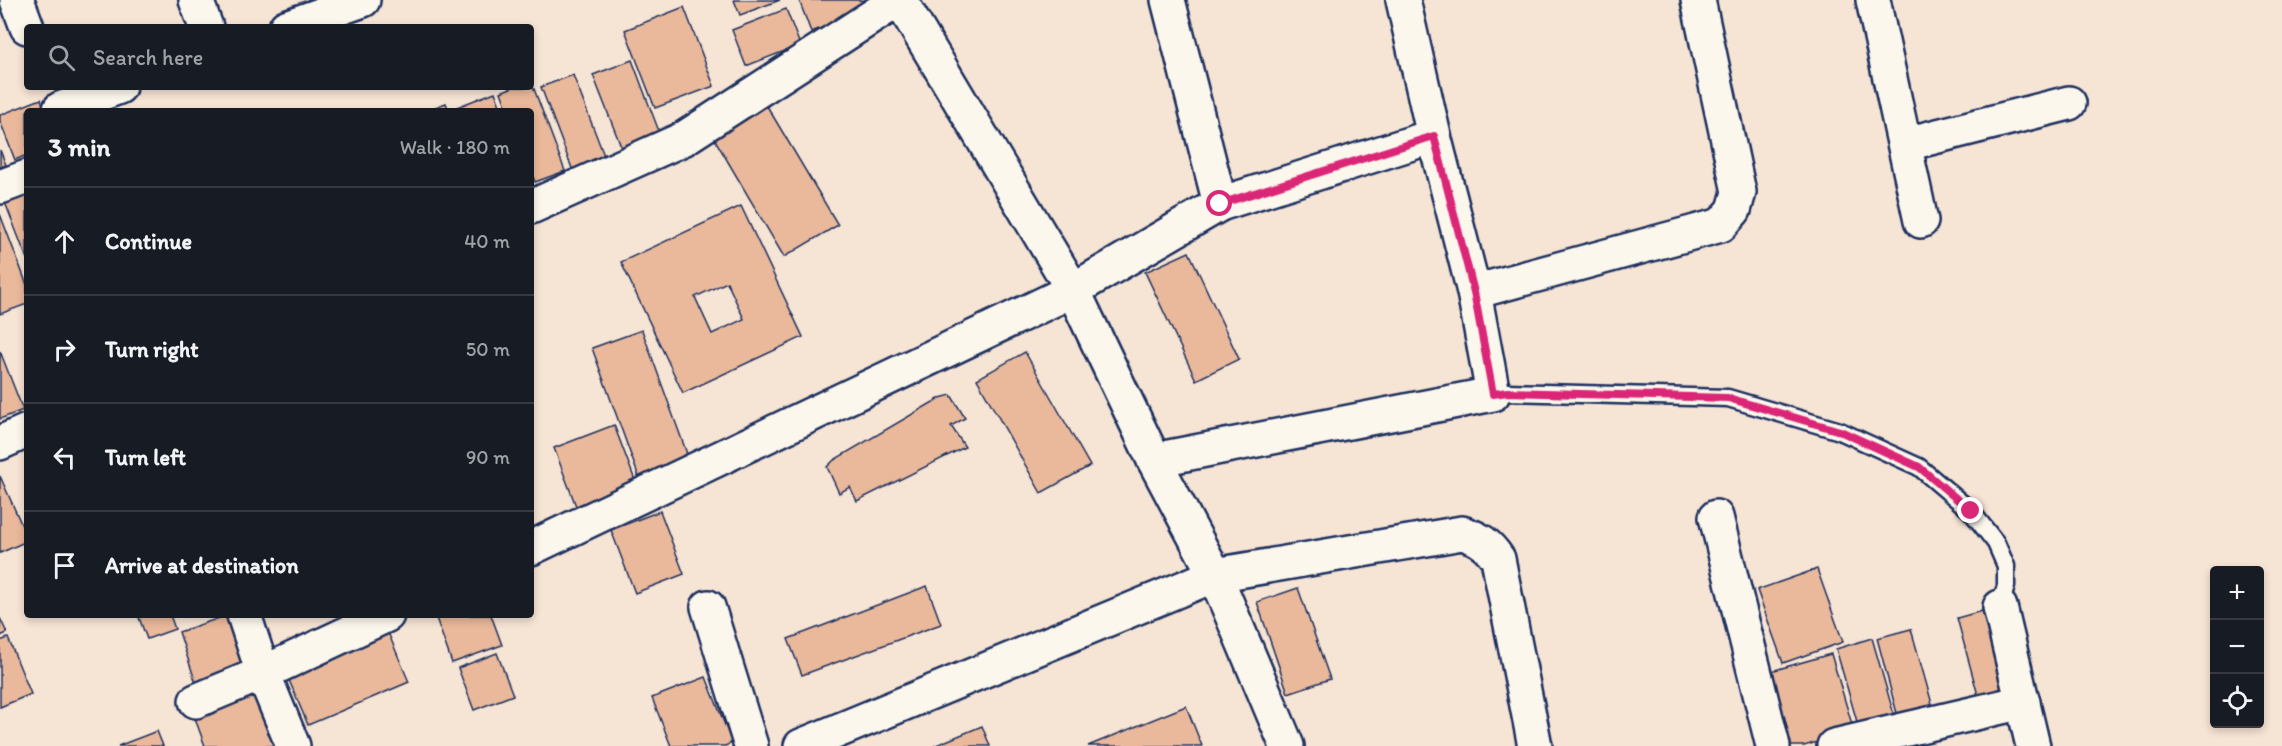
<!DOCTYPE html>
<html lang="en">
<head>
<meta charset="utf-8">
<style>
  :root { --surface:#171b24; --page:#20242c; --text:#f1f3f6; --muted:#9ea1a6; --line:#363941 }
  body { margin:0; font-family:Itim,sans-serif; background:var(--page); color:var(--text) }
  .controls { position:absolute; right:18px; bottom:18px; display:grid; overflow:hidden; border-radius:6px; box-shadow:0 3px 9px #0003 }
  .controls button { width:54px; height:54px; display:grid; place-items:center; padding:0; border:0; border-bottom:2px solid var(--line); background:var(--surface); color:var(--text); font:30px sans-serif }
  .stop { position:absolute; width:18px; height:18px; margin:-14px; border:4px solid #db2777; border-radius:50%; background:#fff }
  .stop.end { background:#db2777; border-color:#fff; box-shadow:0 2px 6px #0008 }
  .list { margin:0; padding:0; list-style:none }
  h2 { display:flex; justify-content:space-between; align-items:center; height:78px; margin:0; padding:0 24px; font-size:26px }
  h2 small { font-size:20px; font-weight:400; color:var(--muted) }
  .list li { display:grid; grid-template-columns:39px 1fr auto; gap:18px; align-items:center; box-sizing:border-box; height:108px; padding:0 24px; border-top:2px solid var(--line) }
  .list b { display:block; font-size:22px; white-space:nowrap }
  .list em { font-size:20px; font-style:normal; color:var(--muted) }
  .icon { flex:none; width:33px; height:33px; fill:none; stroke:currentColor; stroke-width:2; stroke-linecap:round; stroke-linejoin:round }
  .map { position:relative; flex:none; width:2282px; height:746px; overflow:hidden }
  .search { position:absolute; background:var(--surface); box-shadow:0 3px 9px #0003; left:24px; top:24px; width:510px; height:66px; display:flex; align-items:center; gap:15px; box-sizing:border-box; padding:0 21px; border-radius:6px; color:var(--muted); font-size:22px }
  .panel { position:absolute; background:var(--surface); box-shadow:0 3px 9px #0003; left:24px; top:108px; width:510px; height:510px; border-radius:6px }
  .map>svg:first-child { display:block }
</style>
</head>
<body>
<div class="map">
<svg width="2282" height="746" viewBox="0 0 2282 746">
  <rect width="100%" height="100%" fill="#f6e4d4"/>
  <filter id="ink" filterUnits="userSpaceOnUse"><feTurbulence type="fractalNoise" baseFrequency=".0167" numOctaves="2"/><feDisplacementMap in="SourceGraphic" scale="12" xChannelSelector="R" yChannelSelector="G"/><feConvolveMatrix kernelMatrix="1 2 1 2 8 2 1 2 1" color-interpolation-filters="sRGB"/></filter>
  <g filter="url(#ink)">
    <g fill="#eab99b" stroke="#1b2f5e" stroke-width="1.5" fill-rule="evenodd">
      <polygon points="734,0 780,0 740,15"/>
      <polygon points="799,0 862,0 866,11 811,32"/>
      <polygon points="684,7 714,86 655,108 625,30"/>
      <polygon points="786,9 800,45 746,66 732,30"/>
      <polygon points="632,60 660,134 622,149 593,75"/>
      <polygon points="573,75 605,158 573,171 541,87"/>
      <polygon points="531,81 565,171 535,182 531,171 531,111 508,111 501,92 513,87 531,87"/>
      <polygon points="495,92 502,111 458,111 457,107"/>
      <polygon points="41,99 45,111 27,111 27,155 15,160 0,121 0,115"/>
      <polygon points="446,103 449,111 425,111"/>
      <polygon points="767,106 838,225 784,257 714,138"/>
      <polygon points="0,150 6,165 0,167"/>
      <polygon points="27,182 27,259 1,192"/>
      <path d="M741,206l62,131 -120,56 -62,-131zM727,282l17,37 -32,15 -17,-37z"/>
      <polygon points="0,214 27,285 27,304 0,314"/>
      <polygon points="1189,252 1239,359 1196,380 1145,272"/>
      <polygon points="642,330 690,462 640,480 592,348"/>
      <polygon points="0,351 23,410 0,419"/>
      <polygon points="1025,352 1090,466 1041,493 977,379"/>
      <polygon points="951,395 965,418 951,426 965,447 857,501 850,487 839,493 827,467 834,460 940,398"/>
      <polygon points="614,425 636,483 576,506 554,448"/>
      <polygon points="0,476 27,537 27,541 0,553"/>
      <polygon points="660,511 684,574 635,593 611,530"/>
      <polygon points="1817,569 1843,642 1783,663 1757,590"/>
      <polygon points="927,586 941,624 802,675 788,639"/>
      <polygon points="1298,588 1330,679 1288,693 1257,602"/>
      <polygon points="1996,607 2018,689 1979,699 1957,618"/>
      <polygon points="138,615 170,615 175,629 147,639"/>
      <polygon points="228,615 231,615 251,675 199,692 179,632"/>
      <polygon points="435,615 491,615 502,645 452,663"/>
      <polygon points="0,618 7,633 0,636"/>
      <polygon points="1911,629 1934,711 1899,721 1877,638"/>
      <polygon points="387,630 409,682 308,725 286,673"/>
      <polygon points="8,638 31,694 0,707 0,641"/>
      <polygon points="1872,638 1896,722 1860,732 1836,649"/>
      <polygon points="497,653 513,695 474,710 458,668"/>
      <polygon points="1831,654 1854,731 1804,746 1790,746 1768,672"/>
      <polygon points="706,677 732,743 725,746 671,746 652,698"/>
      <polygon points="255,690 276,746 205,746 193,713"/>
      <polygon points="1186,706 1202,746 1088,746"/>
      <polygon points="982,726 990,746 934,746"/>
      <polygon points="157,731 163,746 118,746"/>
    </g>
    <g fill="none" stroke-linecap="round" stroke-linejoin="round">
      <g stroke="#1b2f5e" stroke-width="21">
        <polyline id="service" points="1493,394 1508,392 1728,398 1840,431 1919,467 1971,511 1996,543 2006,566 2006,586 2000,607"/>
      </g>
      <g stroke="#1b2f5e" stroke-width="38">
        <g id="minor">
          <polyline points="17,0 27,27"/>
          <polyline points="196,0 206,27"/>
          <polyline points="900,0 1073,290 1154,460 1215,575 1287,746"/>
          <polyline points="1168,0 1220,204"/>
          <polyline points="1873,0 1921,221"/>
          <polyline points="286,27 363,0"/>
          <polyline points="60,109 119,87"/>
          <polyline points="1906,144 2069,103"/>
          <polyline points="0,187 27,177"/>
          <polyline points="1474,292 1721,225 1734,210 1739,192 1698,0"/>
          <polyline points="1154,460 1493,394 1474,292 1434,136 1403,0"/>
          <polyline points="1716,517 1773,746"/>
          <polyline points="531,548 1073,290 1220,204 1434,136"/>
          <polyline points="708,607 751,746"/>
          <polyline points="2000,607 2033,746"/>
          <polyline points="196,701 263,673 244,615"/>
          <polyline points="293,746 263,673 387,615"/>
          <path d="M801,746l414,-171 247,-42c17,5 26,11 36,26l37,187"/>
          <polyline points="1834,746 2023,702"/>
        </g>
      </g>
      <g stroke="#1b2f5e" stroke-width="38">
        <g id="tertiary">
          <polyline points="531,207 683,139 898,0"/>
          <polyline points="0,443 27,431"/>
        </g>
      </g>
      <use href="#service" stroke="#fbf7ec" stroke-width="16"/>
      <use href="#minor" stroke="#fbf7ec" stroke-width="33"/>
      <use href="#tertiary" stroke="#fbf7ec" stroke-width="33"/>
    </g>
  </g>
  <g fill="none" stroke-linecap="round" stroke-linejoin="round" filter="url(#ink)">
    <polyline stroke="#db2777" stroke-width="8" points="1220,204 1434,136 1474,292 1493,394 1508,392 1728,398 1840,431 1919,467 1971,511"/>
  </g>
</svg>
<div class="controls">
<button>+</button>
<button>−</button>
<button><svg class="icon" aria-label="locate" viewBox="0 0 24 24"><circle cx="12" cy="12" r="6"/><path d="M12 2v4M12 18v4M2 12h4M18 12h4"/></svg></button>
</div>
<div class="stop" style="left:1220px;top:204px"></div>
<div class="stop end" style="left:1971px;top:511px"></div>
<div class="search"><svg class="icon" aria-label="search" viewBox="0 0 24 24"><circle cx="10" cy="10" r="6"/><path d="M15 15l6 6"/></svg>Search here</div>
<section class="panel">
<h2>3 min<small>Walk · 180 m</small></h2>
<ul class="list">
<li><svg class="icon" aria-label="ahead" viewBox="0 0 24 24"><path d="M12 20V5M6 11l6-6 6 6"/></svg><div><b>Continue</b></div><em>40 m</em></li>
<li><svg class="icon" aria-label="right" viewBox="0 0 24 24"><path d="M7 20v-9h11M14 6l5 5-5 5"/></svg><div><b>Turn right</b></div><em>50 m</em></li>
<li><svg class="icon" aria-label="left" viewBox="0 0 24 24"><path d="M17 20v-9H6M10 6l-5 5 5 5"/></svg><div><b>Turn left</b></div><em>90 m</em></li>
<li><svg class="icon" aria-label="arrive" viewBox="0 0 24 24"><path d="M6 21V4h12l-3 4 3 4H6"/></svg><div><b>Arrive at destination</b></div></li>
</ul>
</section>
</div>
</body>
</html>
